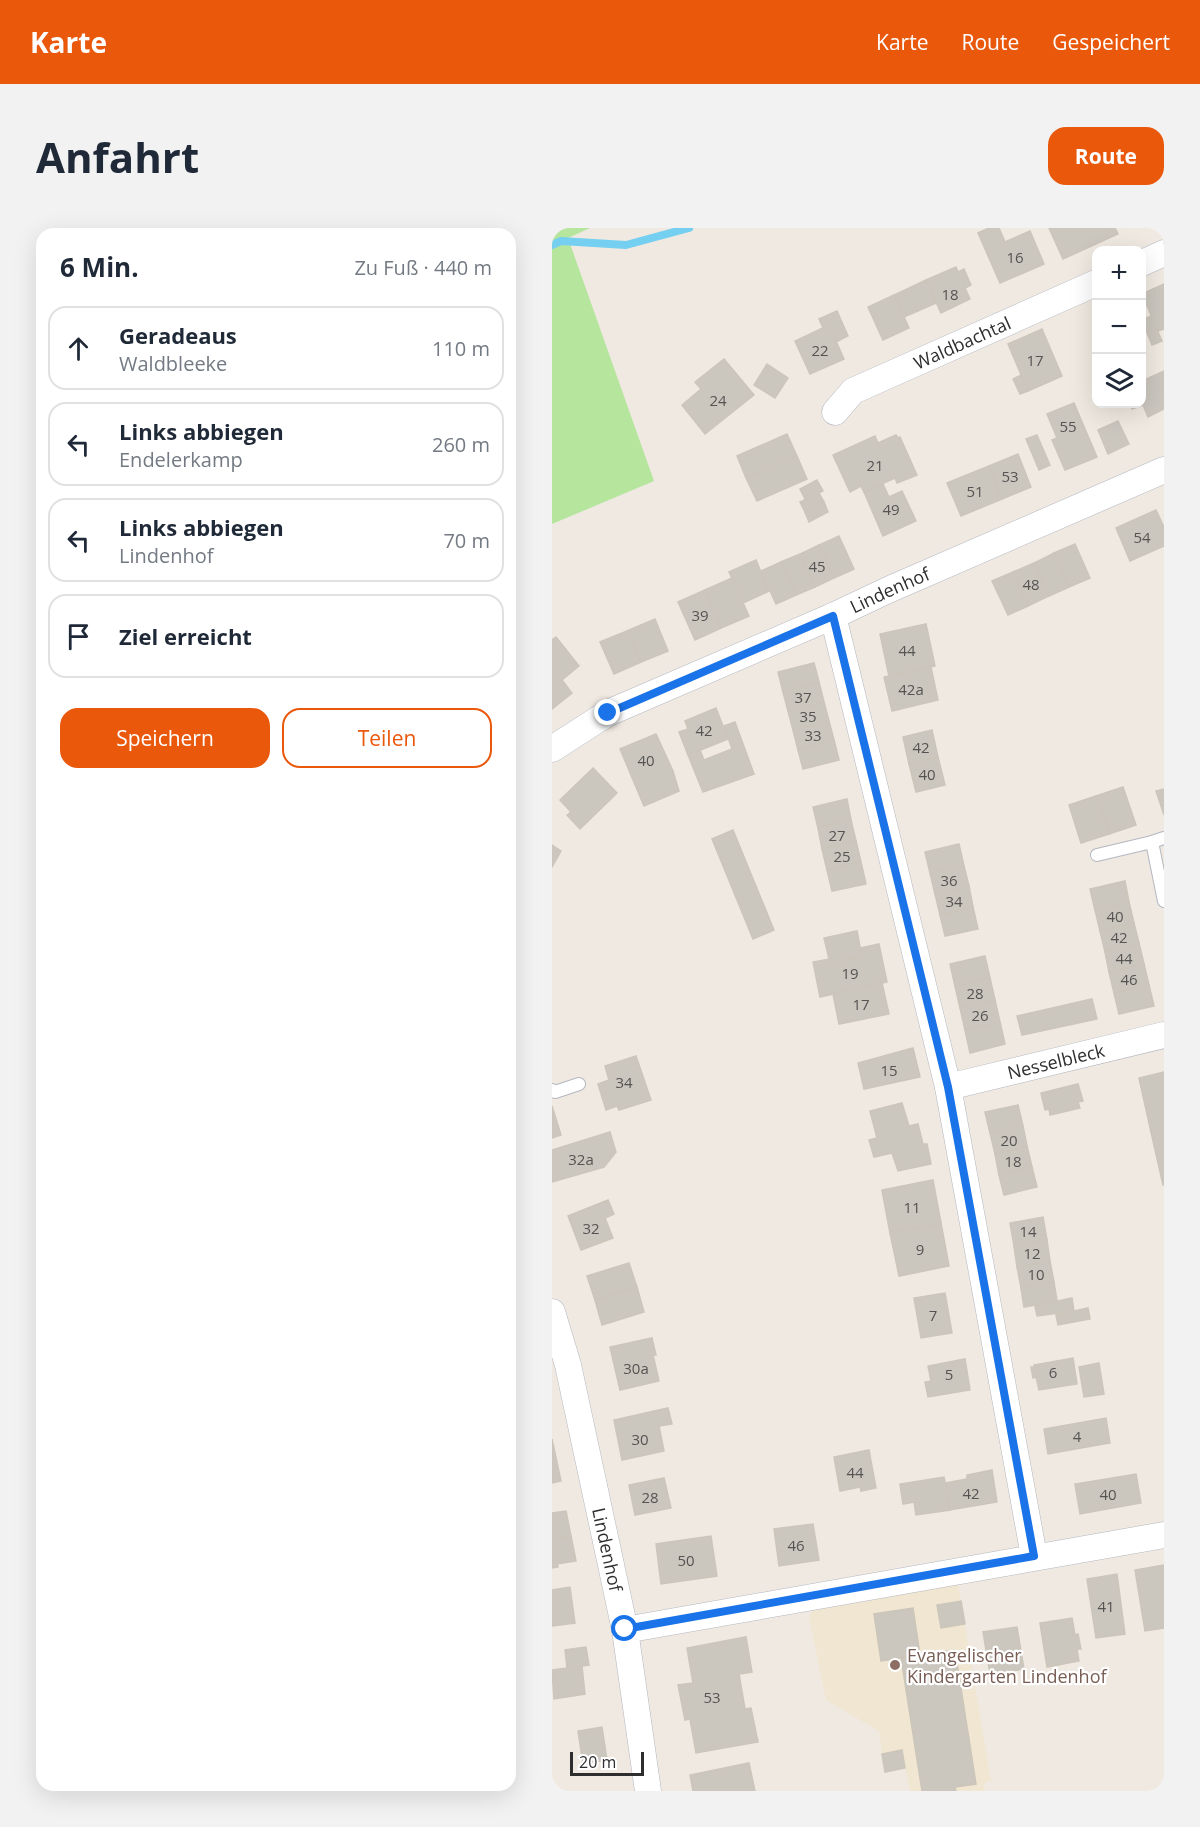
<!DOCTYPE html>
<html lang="de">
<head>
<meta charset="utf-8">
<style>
  :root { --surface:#fff; --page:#f2f2f3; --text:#1f2937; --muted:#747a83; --line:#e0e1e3; --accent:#ea580c }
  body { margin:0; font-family:"Open Sans",sans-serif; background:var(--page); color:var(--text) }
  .controls { position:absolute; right:18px; top:18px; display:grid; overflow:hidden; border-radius:12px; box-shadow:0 6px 24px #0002 }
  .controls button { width:54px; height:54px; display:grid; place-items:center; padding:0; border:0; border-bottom:2px solid var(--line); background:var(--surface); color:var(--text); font:30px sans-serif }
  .scale { position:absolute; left:18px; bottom:15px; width:74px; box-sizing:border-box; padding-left:6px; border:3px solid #2e2e2e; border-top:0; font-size:16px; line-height:21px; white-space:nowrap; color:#2e2e2e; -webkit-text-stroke:4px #fff; paint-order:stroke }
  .stop { position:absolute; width:18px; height:18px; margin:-14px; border:4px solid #1a73e8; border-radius:50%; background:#fff }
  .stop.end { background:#1a73e8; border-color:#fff; box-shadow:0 2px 6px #0008 }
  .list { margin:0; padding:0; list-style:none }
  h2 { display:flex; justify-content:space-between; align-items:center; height:78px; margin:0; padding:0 24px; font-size:26px }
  h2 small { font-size:20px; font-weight:400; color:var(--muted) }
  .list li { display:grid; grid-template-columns:39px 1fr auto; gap:18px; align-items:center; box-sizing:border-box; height:84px; margin:0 12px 12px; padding:0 12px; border:2px solid var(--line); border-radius:18px }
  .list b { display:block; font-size:22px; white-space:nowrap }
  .list p { margin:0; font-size:20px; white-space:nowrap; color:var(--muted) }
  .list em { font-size:20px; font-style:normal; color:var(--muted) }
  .actions { display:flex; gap:12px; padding:18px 24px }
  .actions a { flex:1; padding:14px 0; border:2px solid var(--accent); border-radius:18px; text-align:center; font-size:21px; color:var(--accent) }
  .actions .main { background:var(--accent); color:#fff }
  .icon { flex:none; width:33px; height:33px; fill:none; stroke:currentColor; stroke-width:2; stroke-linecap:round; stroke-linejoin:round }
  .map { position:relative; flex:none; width:612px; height:1563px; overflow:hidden; border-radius:18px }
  header { display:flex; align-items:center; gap:36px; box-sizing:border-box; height:84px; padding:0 30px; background:var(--accent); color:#fff }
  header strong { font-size:28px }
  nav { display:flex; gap:33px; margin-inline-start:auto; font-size:21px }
  .intro { display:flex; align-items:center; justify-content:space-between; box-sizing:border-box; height:144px; padding:0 36px }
  h1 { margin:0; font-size:42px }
  .button { padding:15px 27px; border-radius:18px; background:var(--accent); color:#fff; font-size:21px; font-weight:700 }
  main { display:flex; gap:36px; padding:0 36px }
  aside { flex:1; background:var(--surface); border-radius:18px; box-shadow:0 6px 24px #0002 }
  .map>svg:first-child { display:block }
</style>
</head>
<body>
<header>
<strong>Karte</strong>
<nav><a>Karte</a><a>Route</a><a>Gespeichert</a></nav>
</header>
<div class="intro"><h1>Anfahrt</h1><a class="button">Route</a></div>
<main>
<aside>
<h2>6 Min.<small>Zu Fuß · 440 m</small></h2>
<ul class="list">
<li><svg class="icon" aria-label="ahead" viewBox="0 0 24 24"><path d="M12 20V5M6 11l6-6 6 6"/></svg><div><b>Geradeaus</b><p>Waldbleeke</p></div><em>110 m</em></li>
<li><svg class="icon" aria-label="left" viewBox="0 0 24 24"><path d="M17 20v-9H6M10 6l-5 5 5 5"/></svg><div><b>Links abbiegen</b><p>Endelerkamp</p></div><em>260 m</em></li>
<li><svg class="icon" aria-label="left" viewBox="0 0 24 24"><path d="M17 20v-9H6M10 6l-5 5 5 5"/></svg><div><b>Links abbiegen</b><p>Lindenhof</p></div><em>70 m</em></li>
<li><svg class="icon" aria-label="arrive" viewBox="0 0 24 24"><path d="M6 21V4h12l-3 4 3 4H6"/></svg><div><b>Ziel erreicht</b></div></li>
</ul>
<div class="actions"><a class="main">Speichern</a><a>Teilen</a></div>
</aside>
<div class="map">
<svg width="612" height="1563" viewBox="0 0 612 1563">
  <rect width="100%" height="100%" fill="#efe9e1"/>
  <polygon fill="#f0e6d1" points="406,1355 439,1553 433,1554 432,1563 358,1563 350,1523 330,1526 327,1503 274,1472 257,1389 264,1378"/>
  <polygon fill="#b6e59e" points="0,0 38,0 16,10 102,253 0,296"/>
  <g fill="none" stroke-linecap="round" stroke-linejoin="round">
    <polyline stroke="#75cff0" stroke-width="8" points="0,17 9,13 74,17 137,0"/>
  </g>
  <g fill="#cbc7bf" stroke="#cbc5ba" stroke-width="1.5">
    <polygon points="437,0 447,0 453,14 478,3 492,36 448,55 426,5"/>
    <polygon points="497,0 563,0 566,6 511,31"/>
    <polygon points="404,39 406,44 412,41 419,57 413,60 418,71 389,85 374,52"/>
    <polygon points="374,52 384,75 352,89 342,67"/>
    <polygon points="612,56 612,101 606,103 590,66"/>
    <polygon points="342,67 357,100 331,112 316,79"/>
    <polygon points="285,83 296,108 284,114 277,97 271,100 267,91"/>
    <polygon points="599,88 610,113 600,117 590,92"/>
    <polygon points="277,97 292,131 258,146 243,113"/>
    <polygon points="490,101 510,148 476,163 456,116"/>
    <polygon points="172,131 202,167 153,206 130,177 149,161 143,154"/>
    <polygon points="215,136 236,150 223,170 202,157"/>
    <polygon points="612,143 612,181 596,189 591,177 580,181 578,176 590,176 590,153"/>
    <polygon points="469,147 476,163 468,166 461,151"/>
    <polygon points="522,175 545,229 513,242 500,212 505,210 495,186"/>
    <polygon points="566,193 577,216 556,226 546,202"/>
    <polygon points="235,206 245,228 194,250 185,228"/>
    <polygon points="344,207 346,210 348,209 365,247 345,255 343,250 312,264 309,258 298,264 281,227 323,208 326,215"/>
    <polygon points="485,207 498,237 487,242 474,211"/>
    <polygon points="466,226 479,259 450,271 437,238"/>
    <polygon points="245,228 255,251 205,273 194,250"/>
    <polygon points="437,238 450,271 409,288 395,255"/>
    <polygon points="265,252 271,263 253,271 248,261"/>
    <polygon points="331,256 337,269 350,263 364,293 331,308 312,264"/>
    <polygon points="267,265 272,274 253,284 248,274"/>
    <polygon points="272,274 276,284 257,294 253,284"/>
    <polygon points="604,282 612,299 612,318 578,333 564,300"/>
    <polygon points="287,308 302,341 282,350 267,317"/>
    <polygon points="523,316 538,350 517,359 502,325"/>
    <polygon points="267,317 282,350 263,359 248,326"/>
    <polygon points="502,325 517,359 497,368 482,335"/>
    <polygon points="248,326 263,359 244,367 229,334"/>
    <polygon points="204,332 217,363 191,375 177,344"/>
    <polygon points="229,334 244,367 224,376 209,343"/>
    <polygon points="482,335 497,368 476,378 461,344"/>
    <polygon points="461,344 476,378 456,387 440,353"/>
    <polygon points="180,350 197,388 169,400 153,362"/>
    <polygon points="153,362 169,400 143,412 126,374"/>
    <polygon points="103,391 116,423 89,434 75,403"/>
    <polygon points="374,396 383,438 337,448 328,406"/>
    <polygon points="75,403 89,434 62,446 48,414"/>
    <polygon points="4,409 27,438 10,452 20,465 0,481 0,412"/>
    <polygon points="262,435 267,454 231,464 226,444"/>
    <polygon points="379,439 386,472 340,483 332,449"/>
    <polygon points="267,454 272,474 236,483 231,464"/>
    <polygon points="272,474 277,493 241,502 236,483"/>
    <polygon points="164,480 176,511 136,527 127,504 136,501 133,493"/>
    <polygon points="277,493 282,512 246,522 241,502"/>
    <polygon points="183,494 202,546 151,564 136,527 148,522 152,532 180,521 172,498"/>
    <polygon points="380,502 386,529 357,536 351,509"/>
    <polygon points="104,506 121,543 127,563 92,578 68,521"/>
    <polygon points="282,512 287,532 251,541 246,522"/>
    <polygon points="386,529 393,557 364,564 357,536"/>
    <polygon points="41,540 65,565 28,601 15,587 19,584 8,572"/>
    <polygon points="571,559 584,597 557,606 544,568"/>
    <polygon points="612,561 612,587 604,563"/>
    <polygon points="544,568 557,606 529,615 517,577"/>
    <polygon points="295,571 299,592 266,600 261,579"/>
    <polygon points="299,592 304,613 270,621 266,600"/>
    <polygon points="181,602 222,702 201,711 160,611"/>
    <polygon points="304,613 309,634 275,642 270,621"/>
    <polygon points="407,616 412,638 378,645 373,624"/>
    <polygon points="0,617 9,623 0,639"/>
    <polygon points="309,634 314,656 280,663 275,642"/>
    <polygon points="412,638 417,658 383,666 378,645"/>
    <polygon points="573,653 577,674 543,682 538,661"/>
    <polygon points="417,658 421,679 388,687 383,666"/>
    <polygon points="577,674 582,695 548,703 543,682"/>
    <polygon points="421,679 426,701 393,708 388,687"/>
    <polygon points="582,695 587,715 553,724 548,703"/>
    <polygon points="305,703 310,729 278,735 272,710"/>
    <polygon points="587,715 592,736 557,744 553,724"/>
    <polygon points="327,716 335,754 268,769 261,734 277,731 278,735 310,729 308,720"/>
    <polygon points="433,728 438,750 403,758 398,736"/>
    <polygon points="592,736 597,757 562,765 557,744"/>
    <polygon points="438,750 443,772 408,780 403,758"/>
    <polygon points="330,755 337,786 287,796 281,766"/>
    <polygon points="597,757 602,778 567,786 562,765"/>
    <polygon points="540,771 545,791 470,807 465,788"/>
    <polygon points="443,772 448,794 413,802 408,780"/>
    <polygon points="448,794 453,816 418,825 413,802"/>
    <polygon points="361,820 368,849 312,861 306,835"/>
    <polygon points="84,828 99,872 67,882 65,878 54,882 46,856 57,852 53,838"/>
    <polygon points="612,844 612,901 599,904 587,850"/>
    <polygon points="526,856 531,873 526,874 528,880 498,887 497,881 493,882 489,865"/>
    <polygon points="350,875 357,898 366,896 371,916 375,916 379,936 346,943 340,925 322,929 317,912 325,910 318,883"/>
    <polygon points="466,877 471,898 438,905 433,884"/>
    <polygon points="0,878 9,907 0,910"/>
    <polygon points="471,898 475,918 443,926 438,905"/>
    <polygon points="612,901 612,957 611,957 599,904"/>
    <polygon points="58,904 64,924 52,939 0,954 0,922"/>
    <polygon points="475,918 480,939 447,947 443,926"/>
    <polygon points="480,939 485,959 452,967 447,947"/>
    <polygon points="381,952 389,995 338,1005 330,962"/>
    <polygon points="56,972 62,986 53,990 61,1010 29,1022 16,988"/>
    <polygon points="491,989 495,1012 462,1018 458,995"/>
    <polygon points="389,995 397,1038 347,1048 338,1005"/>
    <polygon points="495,1012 498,1033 465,1039 462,1018"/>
    <polygon points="498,1033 502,1054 469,1060 465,1039"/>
    <polygon points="77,1035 85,1059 43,1072 35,1048"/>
    <polygon points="502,1054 505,1073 472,1079 469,1060"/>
    <polygon points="85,1059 92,1084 50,1097 43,1072"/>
    <polygon points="393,1065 400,1105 369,1110 362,1070"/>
    <polygon points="520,1070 522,1083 485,1088 483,1078"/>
    <polygon points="536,1080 538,1091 506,1097 504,1087"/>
    <polygon points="100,1110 104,1127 101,1127 107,1153 68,1162 58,1119"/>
    <polygon points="521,1130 525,1156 487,1162 484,1149 481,1150 479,1139 483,1139 482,1137"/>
    <polygon points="413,1131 418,1162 376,1169 373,1154 379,1153 376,1138"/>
    <polygon points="547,1135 552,1166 532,1169 527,1139"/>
    <polygon points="116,1180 120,1196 107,1198 112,1223 70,1232 62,1192"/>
    <polygon points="554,1190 558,1215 496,1226 492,1201"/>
    <polygon points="0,1211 9,1253 0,1255"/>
    <polygon points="317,1222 324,1260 309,1263 308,1259 288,1263 282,1229"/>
    <polygon points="440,1242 445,1274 398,1282 393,1255 415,1251 415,1247"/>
    <polygon points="584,1246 589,1275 528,1286 523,1256"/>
    <polygon points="392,1249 398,1282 364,1287 362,1274 351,1276 348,1256"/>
    <polygon points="112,1250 119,1280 83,1287 77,1257"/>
    <polygon points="14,1283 19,1308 0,1311 0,1285"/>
    <polygon points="261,1296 267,1332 227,1338 222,1301"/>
    <polygon points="19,1308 24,1333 5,1336 6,1339 0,1340 0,1311"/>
    <polygon points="159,1308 165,1348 109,1356 104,1316"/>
    <polygon points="612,1337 612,1400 593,1403 583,1342"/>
    <polygon points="565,1346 573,1406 544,1410 535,1351"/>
    <polygon points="18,1359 23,1395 0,1398 0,1362"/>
    <polygon points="409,1373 413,1396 389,1400 385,1377"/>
    <polygon points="361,1380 368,1427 329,1433 322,1386"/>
    <polygon points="520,1390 523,1407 526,1406 529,1421 525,1421 527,1433 495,1439 488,1395"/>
    <polygon points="465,1399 472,1441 438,1446 431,1404"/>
    <polygon points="194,1409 200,1444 187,1446 193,1481 199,1480 206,1514 144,1525 138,1491 133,1492 126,1457 141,1455 135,1420"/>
    <polygon points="34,1419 37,1437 15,1440 13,1422"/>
    <polygon points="403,1422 424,1556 403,1559 404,1563 370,1563 349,1430"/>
    <polygon points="30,1438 33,1466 2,1471 0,1442"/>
    <polygon points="50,1499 55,1532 31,1536 26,1503"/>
    <polygon points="350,1522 353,1540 333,1544 330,1526"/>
    <polygon points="197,1535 203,1563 141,1563 138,1547"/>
  </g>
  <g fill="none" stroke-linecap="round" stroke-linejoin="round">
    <g stroke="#b4b7c1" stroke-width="14">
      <g id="service">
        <polyline points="612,610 600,614 612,673"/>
        <polyline points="545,627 600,614"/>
        <polyline points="0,862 3,864 27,856"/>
      </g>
    </g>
    <g stroke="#b4b7c1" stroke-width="27">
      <g id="minor">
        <polyline points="590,35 612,25"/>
        <path id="s1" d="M283,184l18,-21 243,-108"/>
        <polyline points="281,388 396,859 482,1328"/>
        <path id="s2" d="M0,521l56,-36 225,-97 55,-26 276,-120"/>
        <path id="s3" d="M396,859l216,-52"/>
        <path id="s4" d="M0,1084l16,53 57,265 23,161"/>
        <polyline points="73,1402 612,1307"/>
      </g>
    </g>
    <use href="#service" stroke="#fff" stroke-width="12"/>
    <use href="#minor" stroke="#fff" stroke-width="26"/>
  </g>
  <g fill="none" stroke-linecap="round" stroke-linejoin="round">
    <polyline stroke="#1a73e8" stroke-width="8" points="56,485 281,388 396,859 482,1328 73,1401"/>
  </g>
  <circle fill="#8d6e63" stroke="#fff" stroke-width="2" cx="343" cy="1437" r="6"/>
  <g text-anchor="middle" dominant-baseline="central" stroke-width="4.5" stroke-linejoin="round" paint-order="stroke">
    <g font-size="15" fill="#555452">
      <text x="463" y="29">16</text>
      <text x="398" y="66">18</text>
      <text x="268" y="122">22</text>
      <text x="483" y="132">17</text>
      <text x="166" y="172">24</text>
      <text x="516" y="198">55</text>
      <text x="323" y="237">21</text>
      <text x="458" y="248">53</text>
      <text x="423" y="263">51</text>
      <text x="339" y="281">49</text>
      <text x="590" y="309">54</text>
      <text x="265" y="338">45</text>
      <text x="479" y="356">48</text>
      <text x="148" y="387">39</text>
      <text x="355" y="422">44</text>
      <text x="359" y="461">42a</text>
      <text x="251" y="469">37</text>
      <text x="256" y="488">35</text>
      <text x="152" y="502">42</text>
      <text x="261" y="507">33</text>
      <text x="369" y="519">42</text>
      <text x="94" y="532">40</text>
      <text x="375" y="546">40</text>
      <text x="285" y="607">27</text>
      <text x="290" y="628">25</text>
      <text x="397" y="652">36</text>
      <text x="402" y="673">34</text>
      <text x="563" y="688">40</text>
      <text x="567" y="709">42</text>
      <text x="572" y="730">44</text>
      <text x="298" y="745">19</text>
      <text x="577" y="751">46</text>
      <text x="423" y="765">28</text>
      <text x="309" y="776">17</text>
      <text x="428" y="787">26</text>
      <text x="337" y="842">15</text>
      <text x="72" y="854">34</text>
      <text x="457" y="912">20</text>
      <text x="29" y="931">32a</text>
      <text x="461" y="933">18</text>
      <text x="360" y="979">11</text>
      <text x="39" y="1000">32</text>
      <text x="476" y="1003">14</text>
      <text x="368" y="1021">9</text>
      <text x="480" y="1025">12</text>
      <text x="484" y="1046">10</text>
      <text x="381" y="1087">7</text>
      <text x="84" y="1140">30a</text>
      <text x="501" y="1144">6</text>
      <text x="397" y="1146">5</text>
      <text x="525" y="1208">4</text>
      <text x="88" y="1211">30</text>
      <text x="303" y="1244">44</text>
      <text x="419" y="1265">42</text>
      <text x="556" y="1266">40</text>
      <text x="98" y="1269">28</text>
      <text x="244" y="1317">46</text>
      <text x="134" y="1332">50</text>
      <text x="554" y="1378">41</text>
      <text x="160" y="1469">53</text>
    </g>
    <g font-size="18" fill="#2e2e2e" stroke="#fff">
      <text stroke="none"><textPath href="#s1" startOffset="147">Waldbachtal</textPath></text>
      <text stroke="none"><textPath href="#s2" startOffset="374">Lindenhof</textPath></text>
      <text stroke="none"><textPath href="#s3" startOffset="111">Nesselbleck</textPath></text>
      <text stroke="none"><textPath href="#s4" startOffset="244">Lindenhof</textPath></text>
    </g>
    <g font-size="18" fill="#785e54" stroke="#fff" text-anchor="start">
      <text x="355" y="1427">Evangelischer<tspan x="355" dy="21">Kindergarten Lindenhof</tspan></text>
    </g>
  </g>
</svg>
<div class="controls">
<button>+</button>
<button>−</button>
<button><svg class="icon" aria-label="layers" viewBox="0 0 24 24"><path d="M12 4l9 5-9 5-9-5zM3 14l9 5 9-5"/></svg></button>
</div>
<div class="scale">20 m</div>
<div class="stop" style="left:73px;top:1401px"></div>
<div class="stop end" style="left:56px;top:485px"></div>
</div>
</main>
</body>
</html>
